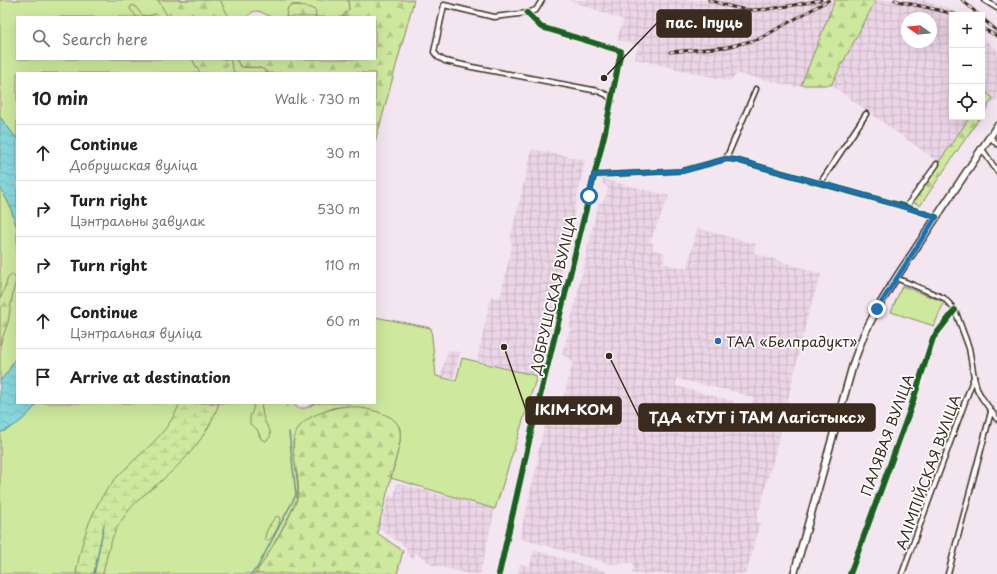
<!DOCTYPE html>
<html lang="en">
<head>
<meta charset="utf-8">
<style>
  :root { --surface:#fff; --page:#f6f6f6; --text:#222; --muted:#767676; --line:#e0e0e0 }
  body { margin:0; font-family:"Playpen Sans",sans-serif; background:var(--page); color:var(--text) }
  .controls { position:absolute; right:12px; top:12px; display:grid; overflow:hidden; border-radius:0px; box-shadow:0 4px 16px #0002 }
  .controls button { width:36px; height:36px; display:grid; place-items:center; padding:0; border:0; border-bottom:1px solid var(--line); background:var(--surface); color:var(--text); font:20px sans-serif }
  .compass { position:absolute; left:901px; top:12px; width:36px; height:36px; border-radius:50%; background:var(--surface); box-shadow:0 4px 16px #0002; rotate:284deg }
  .stop { position:absolute; width:12px; height:12px; margin:-9px; border:3px solid #1f6fb2; border-radius:50%; background:#fff }
  .stop.end { background:#1f6fb2; border-color:#fff; box-shadow:0 1px 4px #0008 }
  .list { margin:0; padding:0; list-style:none }
  h2 { display:flex; justify-content:space-between; align-items:center; height:52px; margin:0; padding:0 16px; font-size:17px }
  h2 small { font-size:13px; font-weight:400; color:var(--muted) }
  .list li { display:grid; grid-template-columns:26px 1fr auto; gap:12px; align-items:center; box-sizing:border-box; height:56px; padding:0 16px; border-top:1px solid var(--line) }
  .list b { display:block; font-size:15px; white-space:nowrap }
  .list p { margin:0; font-size:13px; white-space:nowrap; color:var(--muted) }
  .list em { font-size:13px; font-style:normal; color:var(--muted) }
  .icon { flex:none; width:22px; height:22px; fill:none; stroke:currentColor; stroke-width:2; stroke-linecap:round; stroke-linejoin:round }
  .map { position:relative; flex:none; width:997px; height:574px; overflow:hidden }
  .search { position:absolute; background:var(--surface); box-shadow:0 4px 16px #0002; left:16px; top:16px; width:360px; height:44px; display:flex; align-items:center; gap:10px; box-sizing:border-box; padding:0 14px; border-radius:0px; color:var(--muted); font-size:15px }
  .panel { position:absolute; background:var(--surface); box-shadow:0 4px 16px #0002; left:16px; top:72px; width:360px; height:332px; border-radius:0px }
  .map>svg:first-child { display:block }
</style>
</head>
<body>
<div class="map">
<svg width="997" height="574" viewBox="0 0 997 574">
  <defs>
    <pattern id="industrial-grid" width="8" height="8" patternUnits="userSpaceOnUse"><rect width="8" height="8" fill="#ecd5e7"/><path d="M0 4h8M4 0v8" fill="none" stroke="#cbb7c6"/></pattern>
    <pattern id="forest-firs" width="22" height="20" patternUnits="userSpaceOnUse"><rect width="22" height="20" fill="#cee89e"/><path d="M5 1l3.5 6h-7zM16 11l3.5 6h-7z" fill="#b2c788"/></pattern>
    <pattern id="wetland-marsh" width="20" height="14" patternUnits="userSpaceOnUse"><rect width="20" height="14" fill="#cee89e"/><path d="M1 5h8M5 5V1M11 12h8M15 12V8" fill="none" stroke="#b2c788"/></pattern>
    <pattern id="water-waves" width="16" height="10" patternUnits="userSpaceOnUse"><rect width="16" height="10" fill="#86d7dd"/><path d="M0 5q4-4 8 0t8 0" fill="none" stroke="#75b9bd"/></pattern>
  </defs>
  <rect width="100%" height="100%" fill="#f4e6f1"/>
  <filter id="ink" filterUnits="userSpaceOnUse"><feTurbulence type="fractalNoise" baseFrequency=".025" numOctaves="2"/><feDisplacementMap in="SourceGraphic" scale="8" xChannelSelector="R" yChannelSelector="G"/><feConvolveMatrix kernelMatrix="1 2 1 2 8 2 1 2 1" color-interpolation-filters="sRGB"/></filter>
  <g filter="url(#ink)">
    <g fill="url(#industrial-grid)" fill-rule="evenodd">
      <polygon points="568,0 835,0 801,85 795,87 738,74 729,81 635,59 638,45 617,40 623,20"/>
      <path d="M876,0h49l10,5 11,2 16,8h-10v102h30v-80l15,13v48l-52,69 -114,-82zM907,18h24v24h-24z"/>
      <polygon points="532,149 585,160 565,257 537,376 477,360 491,296 500,298 512,245 510,239"/>
      <path d="M603,179l66,17 -19,46 3,1 -1,6 13,4 -2,10 24,6 10,-41 59,16 -2,9 67,21 -15,49 -30,127 -20,71 4,2 -14,51h-114l1,-6v-5l-24,1 -90,-26 20,-81 -2,-1 11,-44 14,-10 11,-40 -11,-8 6,-21 5,-4 -4,-1 29,-124 6,-3 4,-13 -6,-5zM677,379l54,12 22,7 -7,29 -5,-2 2,-6 -13,-4 3,-14 -57,-15z"/>
      <polygon points="448,350 460,352 454,379 441,376"/>
      <polygon points="397,483 495,509 480,574 469,574 432,565 416,553 413,559 406,553 406,547 380,529 389,495 394,497"/>
      <polygon points="534,550 605,571 608,574 517,574 520,564 530,566"/>
    </g>
    <g fill="#cee89e" stroke="#84895e">
      <path d="M0,0h348c3,8 0,12 -6,17h-27l1,-2c-8,-9 -13,-11 -25,-10l-4,5 -1,7c-4,0 -9,1 -13,0 -10,-2 -16,-12 -26,0h-230v42h219l4,7c11,4 18,-3 28,7h-251v66l-17,-22z"/>
      <polygon points="0,187 10,206 17,228 17,355 9,370 0,381"/>
      <polygon points="902,286 944,302 934,326 891,312"/>
      <path d="M375,317l56,11 5,48 20,5 6,-23 75,18 -42,133 -104,-31 9,-36v-14l-21,-15 -31,-7 -16,2 -29,15 -5,6 -5,13 5,47 -2,13 -25,48 -16,24h-255v-141c16,-8 27,-15 37,-30h255l6,5h8l9,-5h60z"/>
    </g>
    <g fill="url(#forest-firs)" stroke="#84895e">
      <polygon points="158,0 220,0 229,17 168,17"/>
      <path d="M348,0h66l-39,143v-70h-107c-10,-10 -17,-3 -28,-7l-4,-7h139v-42h-33l7,-8z"/>
      <polygon points="835,0 876,0 831,85 801,85"/>
      <polygon points="134,5 142,15 147,16 156,14 160,17 137,17 130,9 131,6"/>
      <polygon points="291,5 305,6 315,10 316,15 315,17 286,17 288,7"/>
      <polygon points="192,59 230,59 234,73 200,73"/>
      <polygon points="987,93 993,98 982,114 982,100"/>
      <polygon points="970,117 980,117 920,206 912,201"/>
      <polygon points="11,275 14,275 16,280 13,292 8,322 0,345 0,300 8,278"/>
      <path d="M252,403h9c1,5 1,11 3,16 2,8 8,10 6,18l-4,4 -5,-2 -4,-10 -7,-5v-7l4,-10z"/>
      <path d="M348,406c14,2 46,6 51,21 2,5 1,10 1,15l-23,91 26,18 -6,23h-142c12,-17 22,-36 33,-55 3,-7 8,-15 10,-23 4,-29 -21,-61 15,-80 12,-5 22,-9 35,-10z"/>
      <path d="M277,516l3,2c0,7 -7,21 -13,23l-2,-2c0,-7 6,-18 12,-23z"/>
    </g>
    <path fill="url(#wetland-marsh)" stroke="#84895e" d="M180,403h39c-11,34 -34,57 -60,80 -13,10 -26,20 -35,34 -13,17 -17,37 -21,57h-27c6,-37 17,-72 43,-99 24,-25 47,-38 61,-72z"/>
    <g fill="url(#water-waves)" stroke="#689291">
      <polygon points="0,117 17,139 17,228 10,206 0,187"/>
      <path d="M17,355v48h20c-11,16 -20,22 -37,30v-52l9,-11z"/>
    </g>
    <g fill="none" stroke-linecap="round" stroke-linejoin="round">
      <g stroke="#689291" stroke-width="1.5">
        <polyline points="287,406 287,403"/>
        <polyline points="94,574 104,525"/>
        <polyline points="251,574 257,568 296,495 289,432"/>
      </g>
      <g stroke="#3b2a1e" stroke-width="7">
        <g id="street">
          <polyline points="542,0 536,10 527,13 494,17 444,5 434,52 438,57 445,61 472,67 598,91 607,95 612,101"/>
          <polyline points="984,0 997,8"/>
          <polyline points="990,137 997,144"/>
          <polyline points="982,149 997,171"/>
          <polyline points="726,159 756,89"/>
          <polyline points="594,175 682,171 726,159 736,160 906,207 936,217"/>
          <polyline points="821,182 866,114"/>
          <polyline points="906,207 937,164"/>
          <polyline points="896,278 944,298 955,310 969,348 974,377 977,389 982,398 997,419"/>
          <polyline points="499,574 530,437 605,132 621,51 541,27 527,13"/>
          <polyline points="850,574 910,410 933,338 955,310"/>
          <polyline points="902,574 974,377"/>
          <polyline points="948,574 991,412"/>
        </g>
      </g>
      <g stroke="#3b2a1e" stroke-width="9">
        <polyline id="primary" points="794,574 854,361 864,334 877,309 896,278 997,126"/>
      </g>
      <use href="#street" stroke="#fff" stroke-width="4"/>
      <use href="#primary" stroke="#fff" stroke-width="6"/>
      <g stroke="#3b2a1e" stroke-width="3">
        <g id="rail">
          <path d="M709,0c14,4 29,10 43,10 23,0 46,-6 69,-10"/>
          <path d="M895,0c20,6 41,8 61,15"/>
          <polyline points="962,0 979,15"/>
          <polyline points="982,18 997,31"/>
          <polyline points="982,28 997,36"/>
          <polyline points="670,52 727,47 759,39 829,0"/>
        </g>
      </g>
      <use href="#rail" stroke="#fff" stroke-width="1.5" stroke-dasharray="4.5" stroke-linecap="butt"/>
      <g stroke="#fff" stroke-width="8">
        <g id="cycleway">
          <polyline points="594,175 682,171 726,159 736,160 906,207 936,217"/>
          <polyline points="499,574 530,437 605,132 621,51 541,27 527,13"/>
          <polyline points="850,574 910,410 933,338 955,310"/>
        </g>
      </g>
      <use href="#cycleway" stroke="#1b5e20" stroke-width="6"/>
    </g>
  </g>
  <g fill="none" stroke-linecap="round" stroke-linejoin="round" filter="url(#ink)">
    <path stroke="#1f6fb2" stroke-width="5" d="M589,196l5,-21 88,-4 44,-12 10,1c67,19 134,35 200,57l-59,92"/>
  </g>
  <circle fill="#1f6fb2" stroke="#fff" stroke-width="1.5" cx="718" cy="341" r="4"/>
  <g text-anchor="middle" dominant-baseline="central" stroke-width="3.5" stroke-linejoin="round" paint-order="stroke">
    <g font-size="14" fill="#3b2a1e" stroke="#fff">
      <text transform="translate(553 295) rotate(-77)">ДОБРУШСКАЯ ВУЛІЦА</text>
      <text transform="translate(887 435) rotate(-70)">ПАЛЯВАЯ ВУЛІЦА</text>
      <text transform="translate(928 472) rotate(-70)">АЛІМПІЙСКАЯ ВУЛІЦА</text>
    </g>
    <g font-size="14" fill="#3b2a1e" stroke="#fff" text-anchor="start">
      <text x="726" y="341">ТАА «Белпрадукт»</text>
    </g>
  </g>
  <path fill="none" stroke="#3b2a1e" stroke-width="1.5" d="M604 78L657 23M504 347L526 410M609 356L639 417"/>
  <g fill="#3b2a1e" stroke="#fff" stroke-width="1.5">
    <circle cx="604" cy="78" r="4"/>
    <circle cx="504" cy="347" r="4"/>
    <circle cx="609" cy="356" r="4"/>
  </g>
  <g fill="#3b2a1e" stroke="#3b2a1e" stroke-width="1.5">
    <rect x="657" y="10" width="94" height="27" rx="4"/>
    <rect x="526" y="397" width="95" height="27" rx="4"/>
    <rect x="639" y="404" width="236" height="27" rx="4"/>
  </g>
  <g font-size="15" text-anchor="middle" font-weight="bold" fill="#fff">
    <text x="704" y="28">пас. Іпуць</text>
    <text x="574" y="415">IKIM-KOM</text>
    <text x="757" y="423">ТДА «ТУТ і ТАМ Лагістыкс»</text>
  </g>
</svg>
<div class="controls">
<button>+</button>
<button>−</button>
<button><svg class="icon" aria-label="locate" viewBox="0 0 24 24"><circle cx="12" cy="12" r="6"/><path d="M12 2v4M12 18v4M2 12h4M18 12h4"/></svg></button>
</div>
<svg class="compass" viewBox="-18 -18 36 36"><path d="M0-13l5 13h-10z" fill="#e53935"/><path d="M0 13l5-13h-10z" fill="#767676"/></svg>
<div class="stop" style="left:589px;top:196px"></div>
<div class="stop end" style="left:877px;top:309px"></div>
<div class="search"><svg class="icon" aria-label="search" viewBox="0 0 24 24"><circle cx="10" cy="10" r="6"/><path d="M15 15l6 6"/></svg>Search here</div>
<section class="panel">
<h2>10 min<small>Walk · 730 m</small></h2>
<ul class="list">
<li><svg class="icon" aria-label="ahead" viewBox="0 0 24 24"><path d="M12 20V5M6 11l6-6 6 6"/></svg><div><b>Continue</b><p>Добрушская вуліца</p></div><em>30 m</em></li>
<li><svg class="icon" aria-label="right" viewBox="0 0 24 24"><path d="M7 20v-9h11M14 6l5 5-5 5"/></svg><div><b>Turn right</b><p>Цэнтральны завулак</p></div><em>530 m</em></li>
<li><svg class="icon" aria-label="right" viewBox="0 0 24 24"><path d="M7 20v-9h11M14 6l5 5-5 5"/></svg><div><b>Turn right</b></div><em>110 m</em></li>
<li><svg class="icon" aria-label="ahead" viewBox="0 0 24 24"><path d="M12 20V5M6 11l6-6 6 6"/></svg><div><b>Continue</b><p>Цэнтральная вуліца</p></div><em>60 m</em></li>
<li><svg class="icon" aria-label="arrive" viewBox="0 0 24 24"><path d="M6 21V4h12l-3 4 3 4H6"/></svg><div><b>Arrive at destination</b></div></li>
</ul>
</section>
</div>
</body>
</html>
